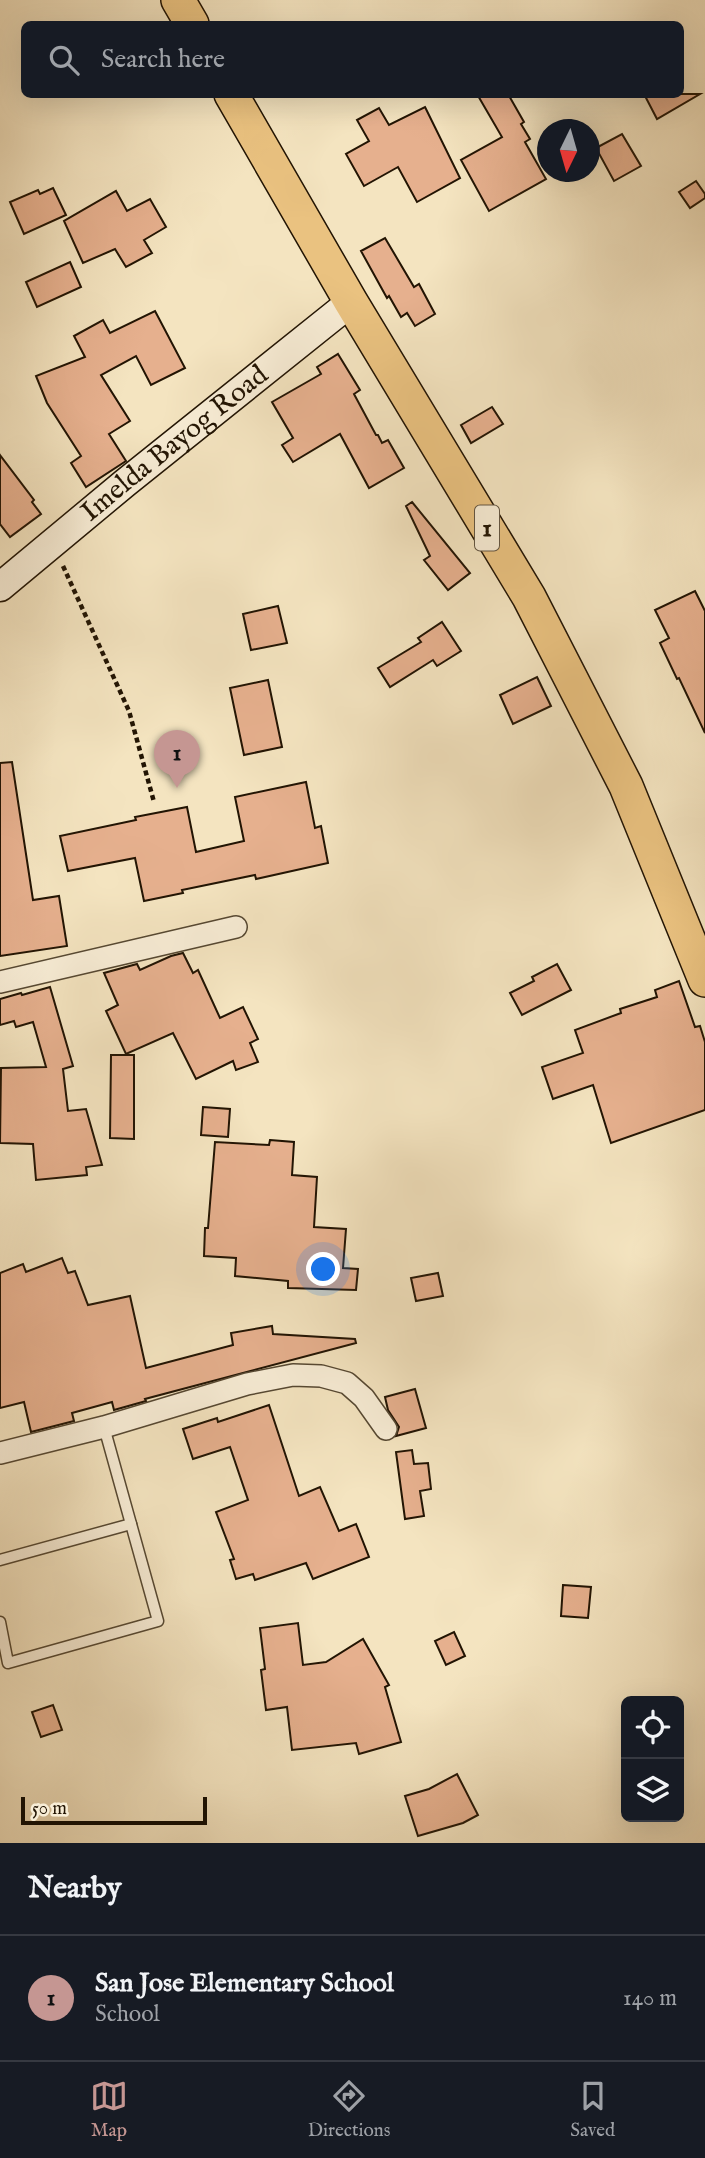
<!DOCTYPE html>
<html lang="en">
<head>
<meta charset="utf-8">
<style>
  :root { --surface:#171b24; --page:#242831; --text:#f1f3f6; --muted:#9ea1a6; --line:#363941; --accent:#c59692 }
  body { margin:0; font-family:"IM FELL English",serif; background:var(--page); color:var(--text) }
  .controls { position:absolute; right:21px; bottom:21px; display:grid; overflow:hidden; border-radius:10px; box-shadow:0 7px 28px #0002 }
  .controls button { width:63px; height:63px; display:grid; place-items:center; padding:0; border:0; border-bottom:2px solid var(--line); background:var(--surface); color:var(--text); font:35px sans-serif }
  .compass { position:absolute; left:537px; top:119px; width:63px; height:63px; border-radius:50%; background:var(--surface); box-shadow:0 7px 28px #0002; rotate:185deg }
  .scale { position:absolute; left:21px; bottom:18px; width:186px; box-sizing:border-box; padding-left:7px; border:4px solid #221403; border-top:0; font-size:19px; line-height:24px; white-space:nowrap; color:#221403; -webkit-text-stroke:5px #f8edd6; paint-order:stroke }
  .you { position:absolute; left:324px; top:1270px; width:24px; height:24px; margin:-18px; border:5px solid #fff; border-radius:50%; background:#1a73e8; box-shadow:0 0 0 10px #1a73e833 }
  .badge { display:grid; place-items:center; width:46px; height:46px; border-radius:50%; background:var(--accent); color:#111; font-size:23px; font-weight:700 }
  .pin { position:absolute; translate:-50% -58px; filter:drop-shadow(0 2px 4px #0008) }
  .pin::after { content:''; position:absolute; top:37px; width:24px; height:21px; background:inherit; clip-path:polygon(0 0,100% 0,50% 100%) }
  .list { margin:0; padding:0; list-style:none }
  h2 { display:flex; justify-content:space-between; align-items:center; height:91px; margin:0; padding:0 28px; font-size:30px }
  h2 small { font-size:23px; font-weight:400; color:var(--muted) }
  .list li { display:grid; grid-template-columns:46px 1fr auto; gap:21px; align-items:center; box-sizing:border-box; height:126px; padding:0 28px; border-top:2px solid var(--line) }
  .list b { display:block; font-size:26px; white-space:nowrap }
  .list p { margin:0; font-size:23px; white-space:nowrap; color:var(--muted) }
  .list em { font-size:23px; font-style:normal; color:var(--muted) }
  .icon { flex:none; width:38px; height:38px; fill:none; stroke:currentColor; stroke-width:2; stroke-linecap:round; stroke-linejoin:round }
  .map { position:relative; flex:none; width:705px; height:1843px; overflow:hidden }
  .search { position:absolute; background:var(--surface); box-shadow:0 7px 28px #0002; left:21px; right:21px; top:21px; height:77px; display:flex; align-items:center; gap:18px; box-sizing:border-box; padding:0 24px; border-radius:10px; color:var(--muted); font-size:26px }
  .sheet { height:217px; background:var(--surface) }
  nav { display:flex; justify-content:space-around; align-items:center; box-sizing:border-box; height:98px; border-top:2px solid var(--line); background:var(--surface); font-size:19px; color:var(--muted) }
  nav a { display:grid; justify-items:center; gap:4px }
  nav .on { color:var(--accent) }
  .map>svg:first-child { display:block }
</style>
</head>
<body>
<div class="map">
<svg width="705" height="1843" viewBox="0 0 705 1843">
  <rect width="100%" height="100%" fill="#f4e4c0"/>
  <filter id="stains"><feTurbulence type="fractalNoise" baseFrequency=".00286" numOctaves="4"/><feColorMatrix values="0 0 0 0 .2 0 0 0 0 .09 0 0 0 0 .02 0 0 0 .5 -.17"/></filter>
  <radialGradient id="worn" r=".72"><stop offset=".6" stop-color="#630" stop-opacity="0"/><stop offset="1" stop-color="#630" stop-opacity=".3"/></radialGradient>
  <g fill="#e6b08e" stroke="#221403" stroke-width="2">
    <polygon points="477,94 508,94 524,122 521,124 530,139 525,142 546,179 489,211 461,160 502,137"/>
    <polygon points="644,94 700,94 657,119"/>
    <polygon points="425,107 460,178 417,202 398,167 364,186 346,154 369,141 357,120 379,108 389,125"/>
    <polygon points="622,134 641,166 614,181 596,148"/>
    <polygon points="696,181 705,194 705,198 690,208 679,192"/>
    <polygon points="53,188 66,215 24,234 10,202 38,190 40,194"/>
    <polygon points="116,191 127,211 150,199 166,227 144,240 152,253 126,267 115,249 83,263 64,221"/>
    <polygon points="385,238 414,287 419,284 435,314 415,326 407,313 401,317 389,296 387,298 361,251"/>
    <polygon points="70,262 81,287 37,307 26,282"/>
    <polygon points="155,311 185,368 151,385 136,356 101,375 130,421 109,434 126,461 86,487 71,463 81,456 47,403 36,376 85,357 74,336 103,320 110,333"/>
    <polygon points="338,354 360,390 354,394 376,435 378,435 382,443 388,440 404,468 369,488 340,434 293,462 282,445 293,438 272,402 321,374 317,367"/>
    <polygon points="492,407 503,424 471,443 461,425"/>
    <polygon points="0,455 34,500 32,502 41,514 10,537 0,524"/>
    <polygon points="412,502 470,573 448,590 424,560 430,556 406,506"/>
    <polygon points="695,591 705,611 705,733 679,678 677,679 660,643 669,638 655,610"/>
    <polygon points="278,606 287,643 251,650 243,614"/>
    <polygon points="442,622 461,651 437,666 433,660 390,687 378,668 421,642 418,638"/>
    <polygon points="537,677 551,706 513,724 500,695"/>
    <polygon points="268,680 282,747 244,755 230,688"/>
    <polygon points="12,762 33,900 59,896 67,946 0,956 0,763"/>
    <polygon points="306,782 315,828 321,826 328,863 256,879 255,875 182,890 183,893 144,901 135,858 68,871 60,836 136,820 135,817 187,807 196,852 244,841 235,797"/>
    <polygon points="183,953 193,973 198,970 220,1018 243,1007 258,1039 250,1043 258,1062 236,1070 233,1061 196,1079 173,1033 126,1054 106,1011 118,1005 104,973 137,964 140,970 171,956"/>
    <polygon points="557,964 571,990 522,1015 510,993 534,981 532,977"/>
    <polygon points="679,981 695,1027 700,1026 705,1042 705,1110 611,1143 593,1085 553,1099 542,1067 583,1053 575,1030 621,1013 620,1009 657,997 655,990"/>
    <polygon points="50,987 73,1066 63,1069 68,1111 86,1109 102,1165 86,1167 87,1175 36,1180 33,1144 0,1143 1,1068 46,1067 33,1022 16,1027 14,1021 0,1025 0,999 21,993 22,995"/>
    <polygon points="111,1055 134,1055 134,1139 110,1138"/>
    <polygon points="203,1107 230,1109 228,1137 201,1135"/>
    <polygon points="270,1140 294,1142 292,1175 317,1177 314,1227 346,1229 343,1268 358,1269 356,1290 288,1288 288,1281 235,1276 236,1258 204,1256 205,1228 208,1228 215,1142 269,1145"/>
    <polygon points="62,1258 68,1273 75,1271 88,1305 130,1296 146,1368 233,1345 231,1333 272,1326 273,1334 355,1339 356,1343 145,1399 146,1401 114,1410 112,1402 72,1413 74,1421 31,1432 24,1402 0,1408 0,1273 23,1264 26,1272"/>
    <polygon points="438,1273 443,1296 416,1301 411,1278"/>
    <polygon points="415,1389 426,1428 396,1436 399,1427 388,1410 385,1397"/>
    <polygon points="269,1405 299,1496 320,1487 339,1531 356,1524 369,1557 313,1579 306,1563 255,1580 253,1574 236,1579 230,1560 234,1559 216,1512 248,1500 230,1447 193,1459 183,1429 217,1418 218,1422"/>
    <polygon points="412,1450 414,1464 428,1463 431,1489 420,1491 424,1516 405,1519 396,1452"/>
    <polygon points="563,1585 591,1587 588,1618 561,1616"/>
    <polygon points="298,1623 303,1665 326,1662 363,1639 389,1685 385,1687 401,1742 359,1754 356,1743 292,1750 287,1707 266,1710 261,1670 265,1669 260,1628"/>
    <polygon points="454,1632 465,1656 446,1665 435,1641"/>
    <polygon points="53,1705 62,1730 41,1737 32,1712"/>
    <polygon points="457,1774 478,1815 463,1823 418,1836 405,1796 429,1789"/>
  </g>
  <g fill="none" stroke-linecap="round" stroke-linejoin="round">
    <g stroke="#564832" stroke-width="13">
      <g id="service">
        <polyline points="0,1560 131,1524"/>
        <polyline points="0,1622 8,1663 158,1621 104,1427"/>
      </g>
    </g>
    <g stroke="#564832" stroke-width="24">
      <g id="minor">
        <polyline points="0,982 236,927"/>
        <polyline points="0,1453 104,1427 247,1384 293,1375 321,1376 347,1383 364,1398 386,1429"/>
      </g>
    </g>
    <g stroke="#221403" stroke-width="31">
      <g id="secondary">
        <path id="s1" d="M0,587l125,-104 226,-181"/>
      </g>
    </g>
    <g stroke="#221403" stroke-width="36">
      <g id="trunk">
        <polyline points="178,0 192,24"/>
        <polyline points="231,94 351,302 529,597 626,786 705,980"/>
      </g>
    </g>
    <polyline stroke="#221403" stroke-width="4.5" stroke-dasharray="5 3.5" stroke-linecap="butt" points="63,566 129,711 154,802"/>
    <use href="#service" stroke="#f8edd6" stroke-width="10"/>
    <use href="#minor" stroke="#f8edd6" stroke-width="21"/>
    <use href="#secondary" stroke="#f8edd6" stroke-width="28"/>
    <use href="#trunk" stroke="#eac280" stroke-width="33"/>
  </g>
  <g text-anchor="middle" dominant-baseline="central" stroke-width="5" stroke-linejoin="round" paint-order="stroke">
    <rect fill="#f8edd6" stroke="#625542" stroke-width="2" x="475" y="505.5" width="24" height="45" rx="5"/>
    <g font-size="26" font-weight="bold" fill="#221403">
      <text x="487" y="528">1</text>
    </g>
    <g font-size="28" fill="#221403" stroke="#f8edd6">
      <text stroke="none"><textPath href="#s1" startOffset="226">Imelda Bayog Road</textPath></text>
    </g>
  </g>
  <rect width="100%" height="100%" filter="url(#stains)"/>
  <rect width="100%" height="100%" fill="url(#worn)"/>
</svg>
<div class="controls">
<button><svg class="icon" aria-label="locate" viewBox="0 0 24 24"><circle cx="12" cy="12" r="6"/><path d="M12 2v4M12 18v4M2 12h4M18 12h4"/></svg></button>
<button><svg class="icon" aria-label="layers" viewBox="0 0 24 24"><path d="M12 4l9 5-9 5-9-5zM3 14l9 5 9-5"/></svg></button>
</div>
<svg class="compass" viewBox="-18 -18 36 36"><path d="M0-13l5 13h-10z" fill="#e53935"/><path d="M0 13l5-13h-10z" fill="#9ea1a6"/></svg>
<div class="scale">50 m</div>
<div class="you"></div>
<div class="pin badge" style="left:177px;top:788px">1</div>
<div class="search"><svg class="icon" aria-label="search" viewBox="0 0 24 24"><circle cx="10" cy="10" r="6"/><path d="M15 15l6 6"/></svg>Search here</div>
</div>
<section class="sheet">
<h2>Nearby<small></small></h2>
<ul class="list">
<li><span class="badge">1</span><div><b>San Jose Elementary School</b><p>School</p></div><em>140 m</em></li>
</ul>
</section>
<nav>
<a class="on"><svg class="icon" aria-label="map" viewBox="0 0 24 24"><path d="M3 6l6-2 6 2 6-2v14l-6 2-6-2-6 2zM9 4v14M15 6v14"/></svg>Map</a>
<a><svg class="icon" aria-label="directions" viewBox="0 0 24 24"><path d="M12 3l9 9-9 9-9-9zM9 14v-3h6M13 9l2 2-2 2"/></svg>Directions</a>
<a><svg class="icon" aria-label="saved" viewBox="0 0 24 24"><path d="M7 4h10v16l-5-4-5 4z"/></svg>Saved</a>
</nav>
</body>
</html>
